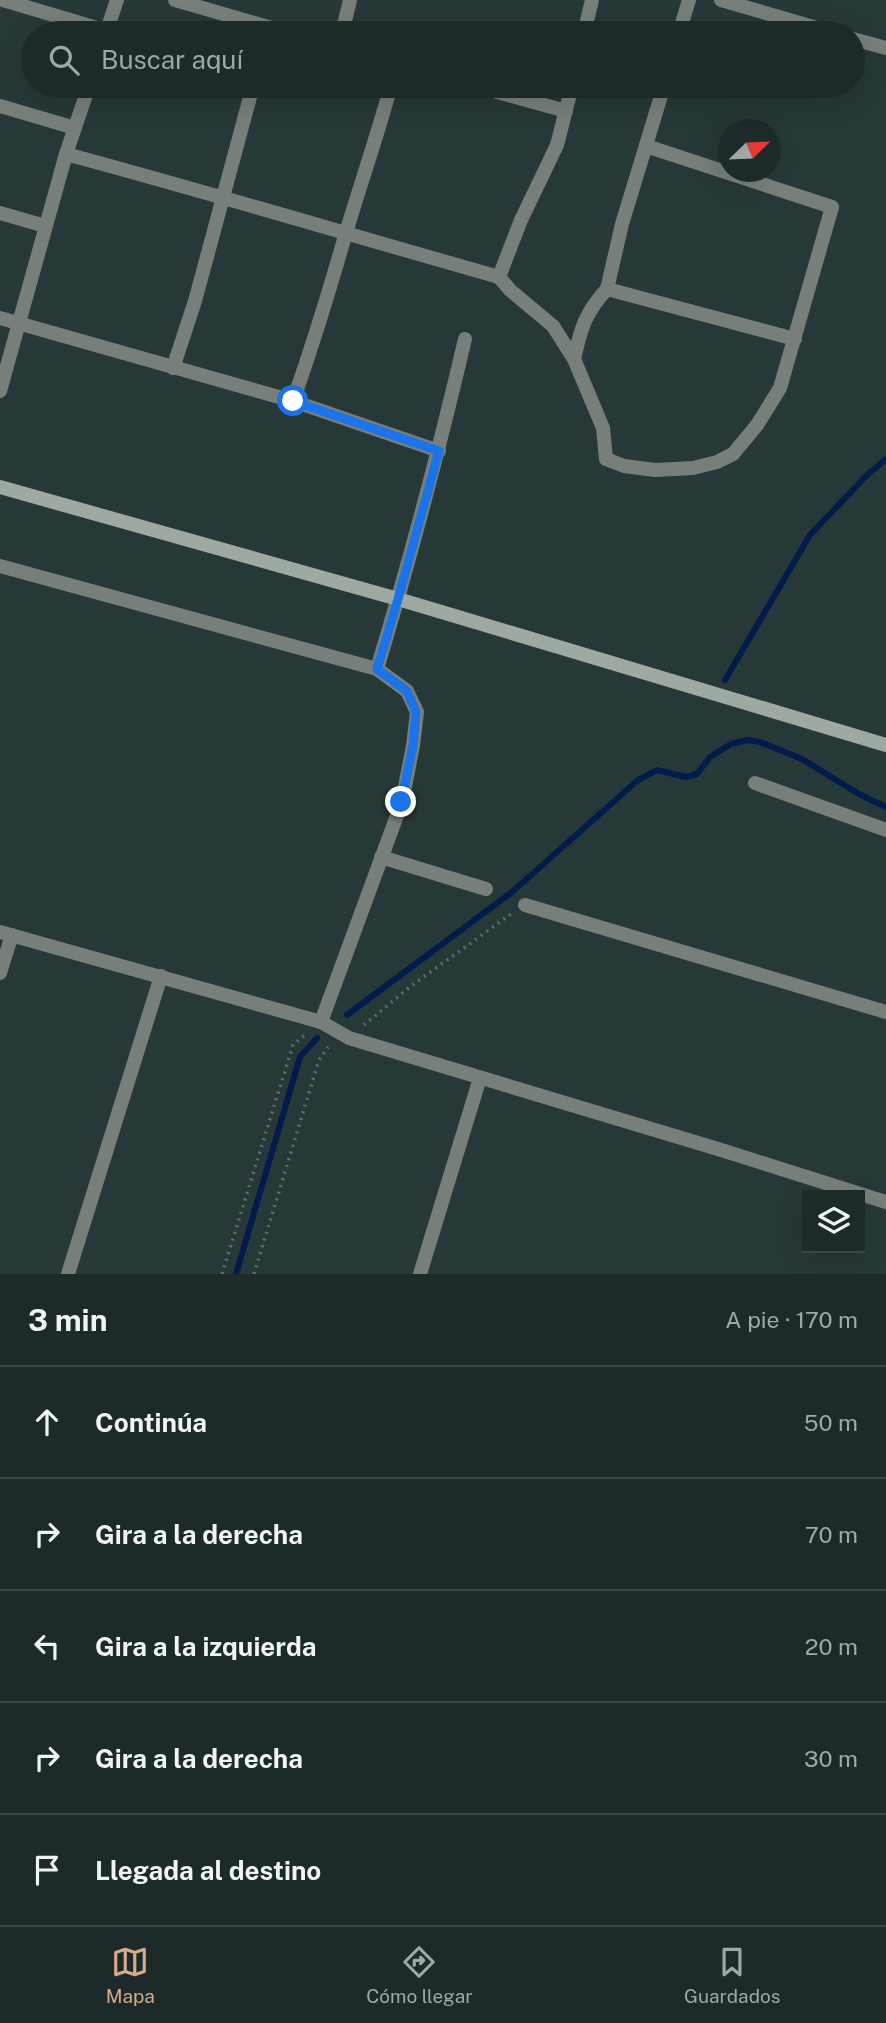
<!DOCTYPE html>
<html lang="es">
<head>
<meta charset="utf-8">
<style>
  :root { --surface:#1c2a29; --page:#293635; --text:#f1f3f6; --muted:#a0a7a8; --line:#3a4646; --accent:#d6ab8b }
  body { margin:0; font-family:"Public Sans",sans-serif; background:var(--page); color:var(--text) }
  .controls { position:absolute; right:21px; bottom:21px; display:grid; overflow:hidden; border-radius:0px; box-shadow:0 7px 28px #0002 }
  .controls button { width:63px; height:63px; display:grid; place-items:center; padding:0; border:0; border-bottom:2px solid var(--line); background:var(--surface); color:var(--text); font:35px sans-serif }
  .compass { position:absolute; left:718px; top:119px; width:63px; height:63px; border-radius:50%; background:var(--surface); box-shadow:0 7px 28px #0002; rotate:67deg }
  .stop { position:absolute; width:21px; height:21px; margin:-16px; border:5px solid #1a73e8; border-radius:50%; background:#fff }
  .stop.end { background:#1a73e8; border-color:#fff; box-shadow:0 2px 7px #0008 }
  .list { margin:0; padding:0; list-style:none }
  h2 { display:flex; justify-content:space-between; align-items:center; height:91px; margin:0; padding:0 28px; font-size:30px }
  h2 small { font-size:23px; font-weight:400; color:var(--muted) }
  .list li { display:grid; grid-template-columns:46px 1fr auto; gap:21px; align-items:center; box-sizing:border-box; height:112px; padding:0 28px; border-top:2px solid var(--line) }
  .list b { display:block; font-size:26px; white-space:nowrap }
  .list em { font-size:23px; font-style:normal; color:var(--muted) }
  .icon { flex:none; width:38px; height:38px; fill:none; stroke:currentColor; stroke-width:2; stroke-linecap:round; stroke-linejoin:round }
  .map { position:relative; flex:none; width:886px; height:1274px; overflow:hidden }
  .search { position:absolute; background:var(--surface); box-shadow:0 7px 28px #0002; left:21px; right:21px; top:21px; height:77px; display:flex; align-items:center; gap:18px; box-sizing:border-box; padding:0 24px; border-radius:38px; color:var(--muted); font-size:26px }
  .sheet { height:651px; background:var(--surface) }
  nav { display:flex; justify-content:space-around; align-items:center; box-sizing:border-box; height:98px; border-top:2px solid var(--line); background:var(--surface); font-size:19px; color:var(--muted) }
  nav a { display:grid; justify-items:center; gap:4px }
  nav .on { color:var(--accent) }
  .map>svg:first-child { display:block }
</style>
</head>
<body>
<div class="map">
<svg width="886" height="1274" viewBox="0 0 886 1274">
  <rect width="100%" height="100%" fill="#263837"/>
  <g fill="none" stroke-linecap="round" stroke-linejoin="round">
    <g stroke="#011b4a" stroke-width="6">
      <polyline points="725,680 810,535 868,474 886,459"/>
      <polyline points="347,1015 512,892 638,780 657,770 686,777 697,774 710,757 731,744 747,740 760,742 802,759 859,794 886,807"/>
      <polyline points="236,1274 300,1057 317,1038"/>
    </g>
    <g stroke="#5f6f6e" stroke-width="3.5" stroke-dasharray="2 5" stroke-linecap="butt">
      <polyline points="364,1025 411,986 511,914"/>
      <polyline points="222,1274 293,1045 306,1034"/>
      <polyline points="254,1274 319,1060 328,1047"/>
    </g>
    <g stroke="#787f7a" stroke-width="14">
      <polyline points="3,0 107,31"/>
      <polyline points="175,0 289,33"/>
      <polyline points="721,0 834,33"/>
      <polyline points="106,33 117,0"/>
      <polyline points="342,33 350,0"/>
      <polyline points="584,33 592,0"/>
      <polyline points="679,33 689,0"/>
      <polyline points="853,39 886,48"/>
      <polyline points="475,86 566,111"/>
      <polyline points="572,86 557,145 521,220 499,277 510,290 553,326 574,359 603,428 606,459 624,466 655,470 693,468 717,462 733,454 757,425 780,388 832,207 646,146"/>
      <polyline points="664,86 622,224 607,289 795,339"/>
      <polyline points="0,106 75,128"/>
      <path d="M66,154c145,39 288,82 433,123"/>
      <polyline points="0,213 45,226"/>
      <polyline points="0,318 293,401 439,451"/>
      <path d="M574,359c7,-31 11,-46 33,-70"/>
      <polyline points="173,368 195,301 253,86"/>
      <polyline points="0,391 66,154 89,86"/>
      <path d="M293,401c19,-54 36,-109 52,-165 15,-50 32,-100 46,-150"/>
      <polyline points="0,566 377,669 407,691 417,712 413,746 402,802 321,1022"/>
      <path d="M377,669c33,-109 62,-219 88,-330"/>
      <polyline points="755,783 886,830"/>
      <polyline points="381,857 486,889"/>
      <polyline points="525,905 886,1012"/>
      <polyline points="0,932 321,1022 349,1038 718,1149 886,1202"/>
      <polyline points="0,973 12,935"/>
      <polyline points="68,1274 161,976"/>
      <polyline points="420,1274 480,1078"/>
    </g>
    <polyline stroke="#9ea9a2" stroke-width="14" points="0,487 398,599 886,745"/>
  </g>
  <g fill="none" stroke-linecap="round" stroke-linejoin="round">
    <polyline stroke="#1a73e8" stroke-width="9" points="293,401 439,451 398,599 377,669 407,691 416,712 413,746 401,802"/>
  </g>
</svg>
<div class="controls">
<button><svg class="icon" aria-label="layers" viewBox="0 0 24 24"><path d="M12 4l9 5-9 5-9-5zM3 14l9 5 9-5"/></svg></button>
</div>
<svg class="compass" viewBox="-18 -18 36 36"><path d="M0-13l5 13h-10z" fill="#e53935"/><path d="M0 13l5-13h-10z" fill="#a0a7a8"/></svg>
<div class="stop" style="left:293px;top:401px"></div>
<div class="stop end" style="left:401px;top:802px"></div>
<div class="search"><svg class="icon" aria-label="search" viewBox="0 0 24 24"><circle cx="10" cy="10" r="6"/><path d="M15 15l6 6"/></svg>Buscar aquí</div>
</div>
<section class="sheet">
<h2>3 min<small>A pie · 170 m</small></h2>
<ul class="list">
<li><svg class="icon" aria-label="ahead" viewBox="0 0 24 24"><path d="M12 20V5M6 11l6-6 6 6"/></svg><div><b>Continúa</b></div><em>50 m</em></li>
<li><svg class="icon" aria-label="right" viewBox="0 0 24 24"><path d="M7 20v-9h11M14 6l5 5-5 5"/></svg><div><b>Gira a la derecha</b></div><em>70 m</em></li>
<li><svg class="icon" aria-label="left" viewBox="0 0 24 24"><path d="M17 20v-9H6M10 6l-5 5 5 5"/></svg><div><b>Gira a la izquierda</b></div><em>20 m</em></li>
<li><svg class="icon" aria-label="right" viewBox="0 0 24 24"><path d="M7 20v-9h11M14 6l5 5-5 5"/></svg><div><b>Gira a la derecha</b></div><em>30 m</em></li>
<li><svg class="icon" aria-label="arrive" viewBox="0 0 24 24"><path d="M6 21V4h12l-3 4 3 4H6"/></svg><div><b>Llegada al destino</b></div></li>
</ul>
</section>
<nav>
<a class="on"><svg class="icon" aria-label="map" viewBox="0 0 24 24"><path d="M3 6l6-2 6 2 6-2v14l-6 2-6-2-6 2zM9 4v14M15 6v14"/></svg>Mapa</a>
<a><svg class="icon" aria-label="directions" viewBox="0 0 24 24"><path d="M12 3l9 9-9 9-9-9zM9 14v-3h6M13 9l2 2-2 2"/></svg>Cómo llegar</a>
<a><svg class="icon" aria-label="saved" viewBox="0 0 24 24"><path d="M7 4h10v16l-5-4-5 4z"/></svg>Guardados</a>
</nav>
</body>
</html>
